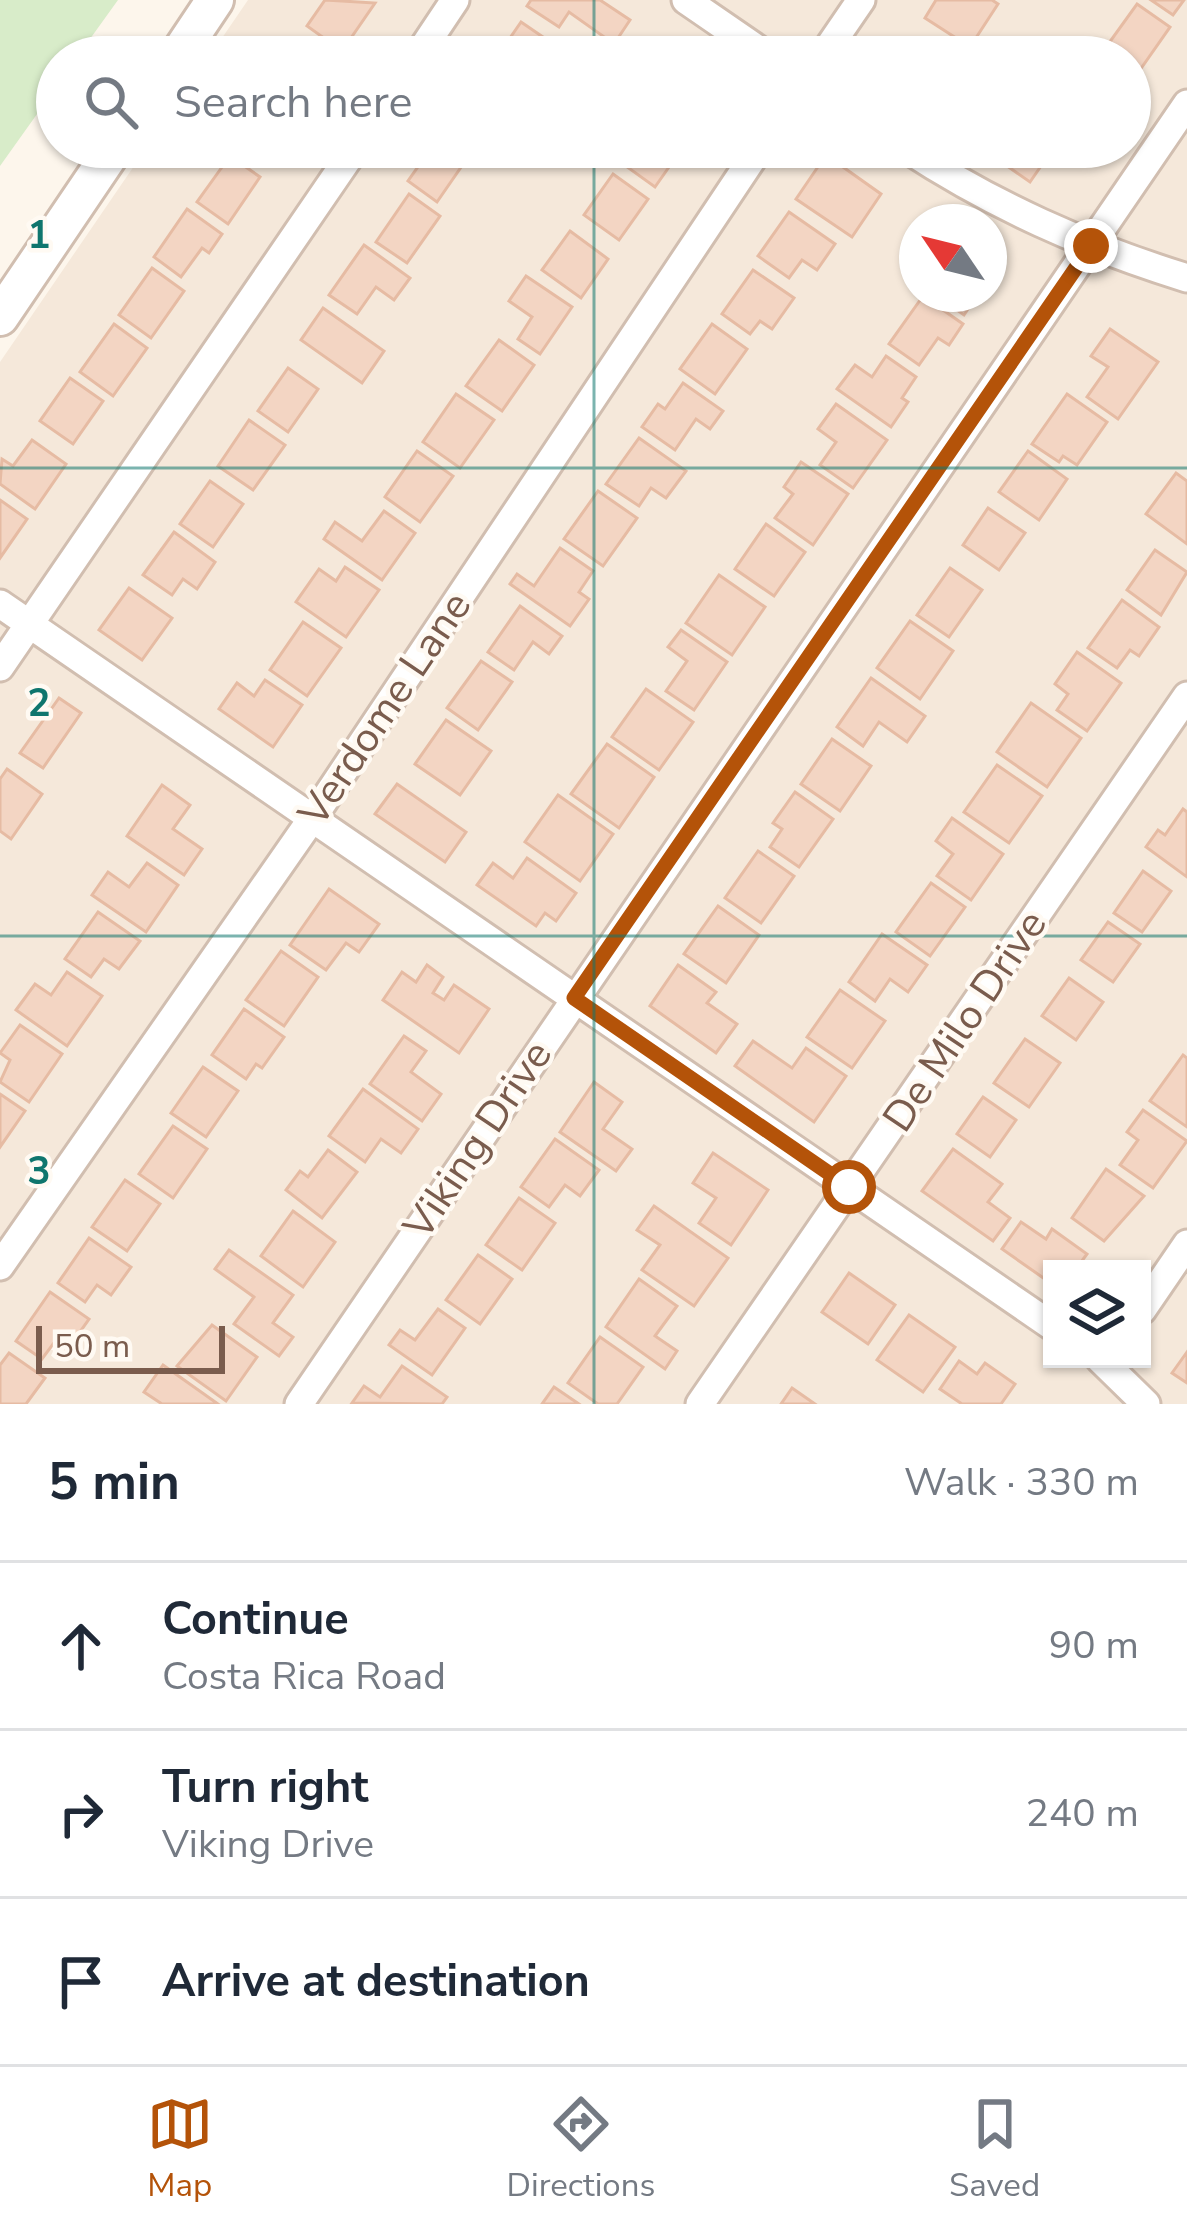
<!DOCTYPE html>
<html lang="en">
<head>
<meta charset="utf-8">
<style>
  :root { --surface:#fff; --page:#f2f2f3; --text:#1f2937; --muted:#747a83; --line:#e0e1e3; --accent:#b45309 }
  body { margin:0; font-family:"Nunito Sans",sans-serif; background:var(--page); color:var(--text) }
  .controls { position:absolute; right:36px; bottom:36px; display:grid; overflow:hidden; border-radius:0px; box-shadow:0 3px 9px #0004 }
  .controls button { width:108px; height:108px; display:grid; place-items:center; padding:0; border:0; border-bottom:3px solid var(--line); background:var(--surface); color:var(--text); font:60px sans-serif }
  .compass { position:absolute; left:899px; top:204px; width:108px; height:108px; border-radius:50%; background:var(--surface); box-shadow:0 3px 9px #0004; rotate:305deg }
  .scale { position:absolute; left:36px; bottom:30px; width:189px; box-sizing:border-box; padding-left:12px; border:6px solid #7a5c4d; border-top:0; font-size:33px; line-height:42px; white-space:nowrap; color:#7a5c4d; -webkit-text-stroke:9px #fffaf3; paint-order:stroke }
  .stop { position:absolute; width:36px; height:36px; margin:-27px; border:9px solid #b45309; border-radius:50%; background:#fff }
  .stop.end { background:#b45309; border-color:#fff; box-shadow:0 3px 12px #0008 }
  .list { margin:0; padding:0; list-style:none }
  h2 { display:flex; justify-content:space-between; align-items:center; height:156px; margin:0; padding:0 48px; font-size:51px }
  h2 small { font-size:39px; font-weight:400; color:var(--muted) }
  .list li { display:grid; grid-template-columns:78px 1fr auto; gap:36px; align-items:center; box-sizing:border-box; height:168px; padding:0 48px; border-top:3px solid var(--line) }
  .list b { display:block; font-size:45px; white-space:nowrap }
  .list p { margin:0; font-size:39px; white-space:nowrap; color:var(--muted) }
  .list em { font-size:39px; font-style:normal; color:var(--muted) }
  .icon { flex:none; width:66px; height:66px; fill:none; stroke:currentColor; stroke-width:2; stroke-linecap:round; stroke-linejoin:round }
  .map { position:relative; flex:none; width:1187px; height:1404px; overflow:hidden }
  .search { position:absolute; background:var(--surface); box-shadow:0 3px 9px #0004; left:36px; right:36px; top:36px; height:132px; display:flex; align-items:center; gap:30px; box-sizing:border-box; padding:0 42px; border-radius:66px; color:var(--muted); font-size:45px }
  .sheet { height:660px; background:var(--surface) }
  nav { display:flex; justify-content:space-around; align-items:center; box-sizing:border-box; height:168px; border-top:3px solid var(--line); background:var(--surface); font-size:33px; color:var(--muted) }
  nav a { display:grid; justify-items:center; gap:6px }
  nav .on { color:var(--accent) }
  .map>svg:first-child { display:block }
</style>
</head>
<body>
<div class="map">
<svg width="1187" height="1404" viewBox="0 0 1187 1404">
  <rect width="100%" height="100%" fill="#fdf6ec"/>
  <path fill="#f5e8da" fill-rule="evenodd" d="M248,0h939v1404h-1187v-1042l147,-215h983v-90h-921zM917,222h72v72h-72zM1052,1269h90v90h-90z"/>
  <polygon fill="#d8ecc9" points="0,0 118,0 77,57 57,57 57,86 0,166"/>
  <g fill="#f3d5c3" stroke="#e6bba3" stroke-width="3">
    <polygon points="325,0 375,3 342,51 307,26"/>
    <polygon points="531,0 600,0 630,20 614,44 569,12 559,27 527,6"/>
    <polygon points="936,0 992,0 998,4 970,47 925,18"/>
    <polygon points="1151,0 1184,0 1173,15"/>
    <polygon points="1137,4 1170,27 1135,77 1130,57 1101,54"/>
    <polygon points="521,22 565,52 562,57 497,57"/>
    <polygon points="259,38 286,57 235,57 240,51 247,56"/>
    <polygon points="914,38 941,57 901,57"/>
    <polygon points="301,40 326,57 289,57"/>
    <polygon points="236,147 272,147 259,164"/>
    <polygon points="432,147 454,147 468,157 437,202 408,181"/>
    <polygon points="624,147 683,147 655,187 616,159"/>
    <polygon points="1006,147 1048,147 1052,150 1030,182 997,159"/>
    <polygon points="826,155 881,194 852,237 796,199"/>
    <polygon points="230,156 260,177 228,224 197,202"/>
    <polygon points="613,174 648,199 619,240 584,215"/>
    <polygon points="409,194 440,216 407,263 376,242"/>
    <polygon points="187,209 222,234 209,253 202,248 181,277 154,257"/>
    <polygon points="789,212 835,244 817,270 802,260 789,278 758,256"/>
    <polygon points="570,231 608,259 581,298 542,270"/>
    <polygon points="364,245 410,278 394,300 376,287 357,314 329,295"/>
    <polygon points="152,268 184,291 151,338 119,315"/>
    <polygon points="753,270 794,298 772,329 760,321 750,334 722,314"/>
    <polygon points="526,276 572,307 540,354 518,339 532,317 509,301"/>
    <polygon points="934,294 978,294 964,315"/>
    <polygon points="923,296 963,324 949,345 938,338 919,365 889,344"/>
    <polygon points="323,308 384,351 362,383 301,340"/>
    <polygon points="114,324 147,348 113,396 80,372"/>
    <polygon points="712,324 747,349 715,394 680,369"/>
    <polygon points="1110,329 1158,362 1118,419 1087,397 1108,367 1091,356"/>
    <polygon points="499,340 534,365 502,411 466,386"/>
    <polygon points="886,356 916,377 902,398 908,402 891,427 837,389 855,365 872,377"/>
    <polygon points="288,368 318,389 288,432 258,411"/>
    <polygon points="70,378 103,401 73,444 40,421"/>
    <polygon points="683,383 723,411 710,429 696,419 675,450 642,427 658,404 665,409"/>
    <polygon points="456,394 494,420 460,468 423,442"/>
    <polygon points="1067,394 1107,422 1077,465 1063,456 1059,462 1032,444"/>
    <polygon points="836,404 887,440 853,488 820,465 836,442 818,429"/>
    <polygon points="249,420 285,445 253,490 218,466"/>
    <polygon points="639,438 686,471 666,498 651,488 639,506 606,484"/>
    <polygon points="32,440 66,464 35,509 0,484 2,459 13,466"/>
    <polygon points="417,451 453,476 420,522 385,497"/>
    <polygon points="1028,451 1067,479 1039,520 999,492"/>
    <polygon points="801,462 848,494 813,545 775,518 793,494 784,487"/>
    <polygon points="1176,473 1187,481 1187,544 1146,514"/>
    <polygon points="210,481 243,504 213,547 180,524"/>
    <polygon points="598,491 637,518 603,566 564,539"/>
    <polygon points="0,500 27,519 0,558"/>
    <polygon points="988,508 1025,533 999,570 963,545"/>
    <polygon points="384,511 415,533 382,580 324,539 335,522 362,541"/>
    <polygon points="766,524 805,552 774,596 735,569"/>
    <polygon points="174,532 215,562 197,589 183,579 172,595 143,575"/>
    <polygon points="560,548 593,571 579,592 589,599 570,626 510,584 517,574 534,586"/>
    <polygon points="1155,550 1187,572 1161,615 1127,590"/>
    <polygon points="345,567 379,590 346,637 296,602 319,569 336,581"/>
    <polygon points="950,568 982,590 949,637 917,615"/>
    <polygon points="719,575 765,607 732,655 686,623"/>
    <polygon points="129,588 172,618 142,660 99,630"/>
    <polygon points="1122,600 1159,627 1139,656 1130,650 1117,668 1088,648"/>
    <polygon points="520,606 562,636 549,654 533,642 514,670 488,652"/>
    <polygon points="910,621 953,651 920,699 877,668"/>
    <polygon points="303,622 341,648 307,696 270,670"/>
    <polygon points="681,630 727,662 694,710 666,691 687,661 668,647"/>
    <polygon points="1077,652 1121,683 1087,731 1057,710 1068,694 1055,684"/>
    <polygon points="481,661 512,682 478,730 447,708"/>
    <polygon points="871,678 925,716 907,742 879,722 863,746 837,727"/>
    <polygon points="265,680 302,705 273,747 219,709 237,683 254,696"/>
    <polygon points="646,689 693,722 659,770 612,737"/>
    <polygon points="59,698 81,713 43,768 20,753"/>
    <polygon points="1031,703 1081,738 1047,787 997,752"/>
    <polygon points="446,720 491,751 460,795 415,764"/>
    <polygon points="832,739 871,766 840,811 801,784"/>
    <polygon points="607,744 654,777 619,828 571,794"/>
    <polygon points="997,765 1042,796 1009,843 964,812"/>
    <polygon points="7,769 42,794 11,839 0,831 0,779"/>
    <polygon points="397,784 466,832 445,862 375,814"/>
    <polygon points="162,785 190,805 173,829 202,849 184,875 127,836"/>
    <polygon points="795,792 833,819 799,867 770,847 782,829 773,823"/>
    <polygon points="558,795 613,834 580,881 525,842"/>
    <polygon points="1183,809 1187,812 1187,877 1146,847 1158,830 1165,835"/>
    <polygon points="952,818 1003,854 971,900 937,876 953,854 936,841"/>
    <polygon points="758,851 794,876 761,923 725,898"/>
    <polygon points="527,858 576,893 556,921 545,913 536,926 477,885 493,863 513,878"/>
    <polygon points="147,863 178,885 146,932 92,895 108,872 129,887"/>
    <polygon points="1143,871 1171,891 1142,932 1114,913"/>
    <polygon points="931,883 965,907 930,956 896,932"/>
    <polygon points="329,889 379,924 359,952 346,943 326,970 290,945"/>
    <polygon points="718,906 759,935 726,983 684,954"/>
    <polygon points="98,912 140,941 119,969 104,959 91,977 65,959"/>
    <polygon points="1108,922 1140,944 1113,982 1081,960"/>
    <polygon points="882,934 927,965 908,992 890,979 875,1001 849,982"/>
    <polygon points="281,951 318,977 284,1026 246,1000"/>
    <polygon points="427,965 443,977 433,993 444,1000 454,985 489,1009 459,1053 383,1000 402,972 416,982"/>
    <polygon points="678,965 716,992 707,1003 737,1024 716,1053 650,1006"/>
    <polygon points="67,972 102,996 67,1046 16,1010 35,984 51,995"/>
    <polygon points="1069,978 1103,1002 1076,1040 1042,1016"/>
    <polygon points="840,990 885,1021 852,1068 807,1037"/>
    <polygon points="244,1009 284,1037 262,1068 256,1064 246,1079 212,1055"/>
    <polygon points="20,1025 62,1054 29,1102 0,1082 10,1060 0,1053"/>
    <polygon points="404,1036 426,1051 411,1072 441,1094 422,1121 370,1084"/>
    <polygon points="1025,1039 1060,1063 1029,1107 994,1083"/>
    <polygon points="753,1041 792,1068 806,1048 846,1076 814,1122 735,1066"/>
    <polygon points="1183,1055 1187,1058 1187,1127 1150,1101"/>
    <polygon points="203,1067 238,1091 206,1137 171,1113"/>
    <polygon points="594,1082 622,1102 603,1129 632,1149 616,1171 560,1132"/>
    <polygon points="363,1089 418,1129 401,1153 381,1139 365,1162 329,1136"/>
    <polygon points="0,1094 25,1111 0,1147"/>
    <polygon points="983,1097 1016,1120 990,1157 957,1134"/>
    <polygon points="1143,1110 1187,1141 1153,1188 1120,1165 1138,1140 1127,1132"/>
    <polygon points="173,1126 207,1149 173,1198 139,1174"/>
    <polygon points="555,1139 599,1170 580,1196 565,1185 549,1207 521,1187"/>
    <polygon points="953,1149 1002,1184 988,1202 1010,1218 993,1241 922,1191"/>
    <polygon points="328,1150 357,1172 322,1218 286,1190 300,1171 308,1177"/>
    <polygon points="713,1153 768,1190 731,1245 699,1223 716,1198 693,1183"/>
    <polygon points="1106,1169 1144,1196 1104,1241 1072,1218"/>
    <polygon points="125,1180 160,1204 127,1251 92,1227"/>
    <polygon points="519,1198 555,1223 522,1270 486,1245"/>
    <polygon points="654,1206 728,1258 694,1306 642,1270 660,1245 637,1230"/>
    <polygon points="293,1211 335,1242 303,1287 261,1256"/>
    <polygon points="1021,1222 1046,1239 1052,1229 1087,1254 1076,1269 1052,1269 1052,1284 1002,1249"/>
    <polygon points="89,1238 131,1267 111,1295 97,1285 85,1302 58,1283"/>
    <polygon points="229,1250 293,1295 273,1323 293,1337 279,1356 234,1324 254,1297 215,1269"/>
    <polygon points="478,1255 512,1279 480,1324 446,1300"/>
    <polygon points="849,1273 895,1305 868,1344 822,1312"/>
    <polygon points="639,1279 677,1306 655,1336 677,1351 665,1369 606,1327"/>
    <polygon points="50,1292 89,1319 65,1353 53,1344 42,1359 16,1341"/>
    <polygon points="438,1309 465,1328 432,1375 389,1345 400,1330 415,1340"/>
    <polygon points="909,1315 955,1347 923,1392 877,1360"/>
    <polygon points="212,1325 257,1357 226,1401 177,1366"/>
    <polygon points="600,1337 643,1367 617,1404 598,1404 568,1383"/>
    <polygon points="1187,1352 1187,1383 1172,1373"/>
    <polygon points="9,1353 45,1378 26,1404 0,1404 0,1365"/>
    <polygon points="959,1361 977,1374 985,1363 1015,1384 1001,1404 962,1404 940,1389"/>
    <polygon points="163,1365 218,1404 162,1404 144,1392"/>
    <polygon points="402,1366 447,1397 442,1404 352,1403 364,1386 380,1397"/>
    <polygon points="554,1387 579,1404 542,1404"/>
    <polygon points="792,1388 815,1404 781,1404"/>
  </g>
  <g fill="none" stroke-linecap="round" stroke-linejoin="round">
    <g stroke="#d1beb0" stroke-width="33">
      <g id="minor">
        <polyline points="686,0 769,57"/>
        <polyline points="417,57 455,0"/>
        <polyline points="822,57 861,0"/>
        <path d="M904,147c90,59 180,99 283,131"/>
        <polyline points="0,604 1052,1326"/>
        <polyline points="0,667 356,147"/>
        <polyline points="0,1266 311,820 760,147"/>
        <polyline points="1142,1310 1187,1244"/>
        <polyline points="1100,1359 1146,1404"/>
        <polyline points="299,1404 1187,104"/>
        <polyline points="700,1404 1187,696"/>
      </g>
    </g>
    <g stroke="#d1beb0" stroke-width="42">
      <g id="tertiary">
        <polyline points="177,57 215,0"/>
        <polyline points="0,317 115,147"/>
      </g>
    </g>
    <use href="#minor" stroke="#fff" stroke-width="27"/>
    <use href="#tertiary" stroke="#fff" stroke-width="36"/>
  </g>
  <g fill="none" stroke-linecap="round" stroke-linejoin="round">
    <polyline stroke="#b45309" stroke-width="15" points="849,1187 574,998 1091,246"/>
  </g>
  <path fill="none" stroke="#0f766e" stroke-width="3" stroke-opacity="0.55" d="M594,0v57M594,147v1257M0,468h1187M0,936h1187"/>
  <g text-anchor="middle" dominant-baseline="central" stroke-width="9" stroke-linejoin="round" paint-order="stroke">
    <g font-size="42" fill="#7a5c4d" stroke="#fffaf3">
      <text transform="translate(385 709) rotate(-56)">Verdome Lane</text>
      <text transform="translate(965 1021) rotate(-56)">De Milo Drive</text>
      <text transform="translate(478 1140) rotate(-56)">Viking Drive</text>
    </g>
  </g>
  <g font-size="39" text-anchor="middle" font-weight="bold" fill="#0f766e" stroke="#fffaf3" stroke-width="9" stroke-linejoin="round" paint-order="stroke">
    <text x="39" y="248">1</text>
    <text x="39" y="716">2</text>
    <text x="39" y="1184">3</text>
  </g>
</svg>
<div class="controls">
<button><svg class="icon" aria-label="layers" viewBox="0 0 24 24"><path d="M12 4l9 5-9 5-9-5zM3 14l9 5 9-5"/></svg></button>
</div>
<svg class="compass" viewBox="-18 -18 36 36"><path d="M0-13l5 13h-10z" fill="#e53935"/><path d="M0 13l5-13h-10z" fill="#747a83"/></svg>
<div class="scale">50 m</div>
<div class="stop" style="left:849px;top:1187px"></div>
<div class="stop end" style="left:1091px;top:246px"></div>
<div class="search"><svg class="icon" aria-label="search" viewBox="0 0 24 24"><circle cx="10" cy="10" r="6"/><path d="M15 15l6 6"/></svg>Search here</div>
</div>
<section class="sheet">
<h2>5 min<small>Walk · 330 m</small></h2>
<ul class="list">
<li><svg class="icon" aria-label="ahead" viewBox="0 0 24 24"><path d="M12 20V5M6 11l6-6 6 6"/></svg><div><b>Continue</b><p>Costa Rica Road</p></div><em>90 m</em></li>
<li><svg class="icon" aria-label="right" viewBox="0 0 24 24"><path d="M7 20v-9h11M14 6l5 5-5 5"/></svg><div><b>Turn right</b><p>Viking Drive</p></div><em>240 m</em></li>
<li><svg class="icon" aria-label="arrive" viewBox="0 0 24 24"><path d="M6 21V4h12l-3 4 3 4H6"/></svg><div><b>Arrive at destination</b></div></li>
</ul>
</section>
<nav>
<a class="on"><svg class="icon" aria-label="map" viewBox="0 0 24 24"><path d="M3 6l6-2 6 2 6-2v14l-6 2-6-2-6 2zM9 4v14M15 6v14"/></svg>Map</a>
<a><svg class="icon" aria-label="directions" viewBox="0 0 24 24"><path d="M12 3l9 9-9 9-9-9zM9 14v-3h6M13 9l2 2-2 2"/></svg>Directions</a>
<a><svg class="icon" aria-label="saved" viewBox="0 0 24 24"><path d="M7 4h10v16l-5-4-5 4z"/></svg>Saved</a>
</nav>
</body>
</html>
